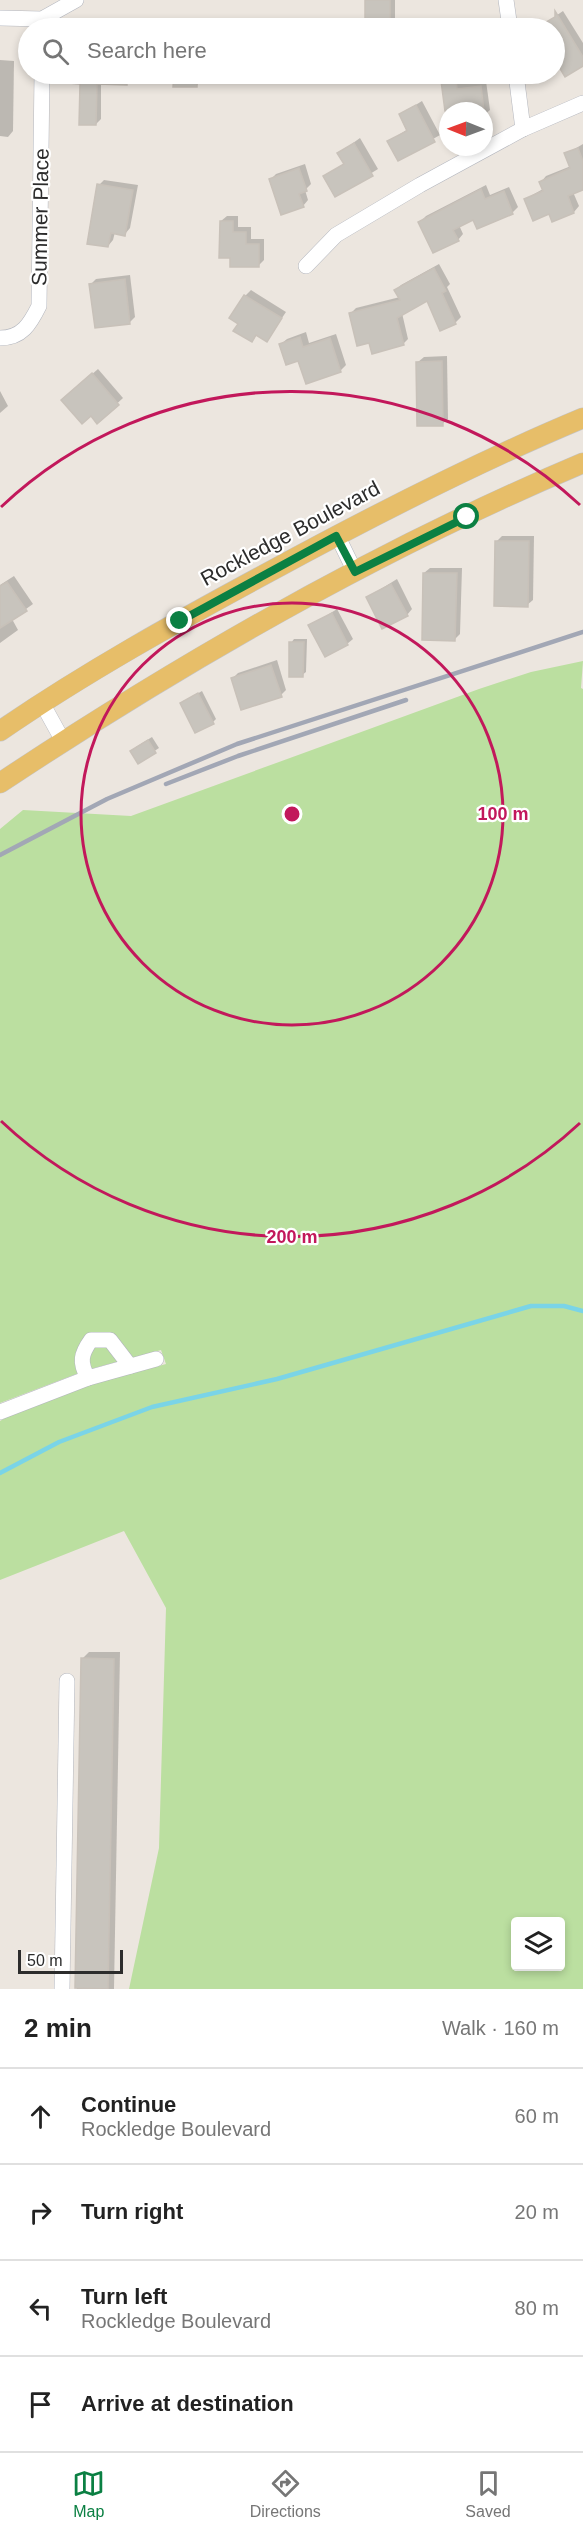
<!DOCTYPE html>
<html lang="en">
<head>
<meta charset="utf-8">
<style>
  :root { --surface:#fff; --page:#f6f6f6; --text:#222; --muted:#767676; --line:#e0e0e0; --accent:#0b8043 }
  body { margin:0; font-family:Helvetica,sans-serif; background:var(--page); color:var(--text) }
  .controls { position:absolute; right:18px; bottom:18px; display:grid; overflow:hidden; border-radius:6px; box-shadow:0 3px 9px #0003 }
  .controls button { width:54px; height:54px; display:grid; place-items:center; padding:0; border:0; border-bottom:2px solid var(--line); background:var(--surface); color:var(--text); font:30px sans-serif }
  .compass { position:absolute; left:439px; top:102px; width:54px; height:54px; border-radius:50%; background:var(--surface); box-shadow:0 3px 9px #0003; rotate:271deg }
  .scale { position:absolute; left:18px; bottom:15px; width:105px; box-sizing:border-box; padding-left:6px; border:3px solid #2c2c2c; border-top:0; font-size:16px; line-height:21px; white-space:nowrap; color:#2c2c2c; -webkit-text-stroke:4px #fff; paint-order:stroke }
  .stop { position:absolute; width:18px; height:18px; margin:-14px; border:4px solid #0b8043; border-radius:50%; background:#fff }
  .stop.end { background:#0b8043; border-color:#fff; box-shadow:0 2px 6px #0008 }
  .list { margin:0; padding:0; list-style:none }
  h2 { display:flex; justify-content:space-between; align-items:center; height:78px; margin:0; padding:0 24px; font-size:26px }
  h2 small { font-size:20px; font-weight:400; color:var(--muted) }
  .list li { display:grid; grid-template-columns:39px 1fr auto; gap:18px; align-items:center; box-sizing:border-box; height:96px; padding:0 24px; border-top:2px solid var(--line) }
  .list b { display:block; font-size:22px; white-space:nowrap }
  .list p { margin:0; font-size:20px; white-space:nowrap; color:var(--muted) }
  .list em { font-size:20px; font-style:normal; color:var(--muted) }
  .icon { flex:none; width:33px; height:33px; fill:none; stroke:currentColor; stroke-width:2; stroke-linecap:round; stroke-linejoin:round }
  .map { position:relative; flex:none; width:583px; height:1989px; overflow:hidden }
  .search { position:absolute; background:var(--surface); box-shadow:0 3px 9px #0003; left:18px; right:18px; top:18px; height:66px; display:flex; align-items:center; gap:15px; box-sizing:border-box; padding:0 21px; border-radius:33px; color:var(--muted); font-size:22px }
  .sheet { height:462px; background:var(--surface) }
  nav { display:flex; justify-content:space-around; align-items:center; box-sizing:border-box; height:84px; border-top:2px solid var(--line); background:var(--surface); font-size:16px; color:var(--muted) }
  nav a { display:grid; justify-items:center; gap:3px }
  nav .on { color:var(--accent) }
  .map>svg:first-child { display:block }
</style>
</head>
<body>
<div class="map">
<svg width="583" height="1989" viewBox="0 0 583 1989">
  <rect width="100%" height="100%" fill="#ece6df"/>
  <path fill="#bbdfa0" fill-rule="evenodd" d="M583,661l-2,27 2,1v1300h-454l30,-141 7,-240 -42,-77 -124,49v-159l12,-7 81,-30 73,-20 -5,-14 -74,20 -87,33v-574l23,-19 108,6 348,-127 52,-17zM516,1922h44v44h-44z"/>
  <g fill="#0003">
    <polygon points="367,0 395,0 395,20 389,25"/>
    <polygon points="563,11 583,43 583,64 565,75 554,57 554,28 538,28"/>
    <polygon points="456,20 456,28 424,28 427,21"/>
    <polygon points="0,60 14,61 13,131 8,137 0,136"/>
    <polygon points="81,74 131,74 126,83 101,83 101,119 96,124 80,124"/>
    <polygon points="154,74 202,74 202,80 196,86 175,75"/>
    <polygon points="461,74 462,84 486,81 490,110 484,115 484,111 448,111 447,120 442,81 448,76"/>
    <polygon points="422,101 440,135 398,159 389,141 408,129 401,114"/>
    <polygon points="360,138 378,169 336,195 325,176 345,163 339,153"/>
    <polygon points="583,144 583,188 573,192 579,206 574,212 553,220 550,212 525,199 543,189 541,182 546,176 571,166 566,154"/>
    <polygon points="305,164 311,184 305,190 308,200 303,206 270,180 276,174"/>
    <polygon points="104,180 138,185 130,228 125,234 115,232 113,240 108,246 99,185"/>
    <polygon points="486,185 490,195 509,187 518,207 512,213 474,218 459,225 463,234 458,240 420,222 426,216"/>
    <polygon points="227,216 238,216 238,227 251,227 251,239 264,239 264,260 258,266 232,257 221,221"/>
    <polygon points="439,264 450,284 447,287 461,317 455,323 428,299 402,313 408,339 403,344 370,341 350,314 356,308 400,297 396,290 401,285"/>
    <polygon points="130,275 135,317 130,322 90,285 96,279"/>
    <polygon points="251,290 286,312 267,340 258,334 252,340 240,323 245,296"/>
    <polygon points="306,332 309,343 336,334 346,365 341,370 307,382 299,359 281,344 287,339"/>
    <polygon points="447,356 448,419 442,424 418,362 424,357"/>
    <polygon points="98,369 123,398 97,422 68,395"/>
    <polygon points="0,391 8,406 0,413"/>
    <polygon points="502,536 534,536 533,600 527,605 497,541"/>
    <polygon points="430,568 462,568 460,634 455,639 424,573"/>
    <polygon points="14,576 33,604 12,619 18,630 0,643 0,585"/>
    <polygon points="397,579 412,609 407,615 368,597"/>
    <polygon points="337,609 353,639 347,644 310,626"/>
    <polygon points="294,639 307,639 306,672 302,675 291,643"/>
    <polygon points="277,660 286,690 281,695 232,679 238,673"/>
    <polygon points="202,691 216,719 213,722 182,703"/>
    <polygon points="152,737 159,748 139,761 136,747"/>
    <polygon points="89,1652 120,1652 114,1989 77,1989 82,1659"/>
  </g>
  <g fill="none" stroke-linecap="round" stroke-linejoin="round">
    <polyline stroke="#7ad4e7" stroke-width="4.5" points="0,1473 59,1442 152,1407 277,1379 531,1306 564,1306 583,1311"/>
  </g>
  <g fill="#c8c4bd" stroke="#c8c1b9" stroke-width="1.5">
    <polygon points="365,0 390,0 390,27 365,26"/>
    <polygon points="555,11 583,57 583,66 565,77 555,60 555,28 536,28 555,17"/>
    <polygon points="69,74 127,74 127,85 97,84 96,125 79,125 80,84 69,83"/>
    <polygon points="174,74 197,74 197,87 173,87"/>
    <polygon points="456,79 457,89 481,86 484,111 445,111 441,81"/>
    <polygon points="416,105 435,142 398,161 387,141 407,131 399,114"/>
    <polygon points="354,143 373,176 335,197 323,176 344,164 337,153"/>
    <polygon points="578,148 583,161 583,190 568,196 574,213 552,222 549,214 533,221 524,199 543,191 539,182 570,168 564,153"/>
    <polygon points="299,168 307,191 299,194 304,207 281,215 269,179"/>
    <polygon points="97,184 133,190 125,236 111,233 108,247 87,244"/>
    <polygon points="481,189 485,199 504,191 513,214 477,229 473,220 453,230 459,241 433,253 418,222"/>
    <polygon points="220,221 233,221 233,232 246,232 246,244 259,244 259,267 230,267 230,258 219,258"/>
    <polygon points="434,268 446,291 442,293 456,324 440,331 427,301 397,318 404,345 372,354 369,343 357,346 349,313 400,300 394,290"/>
    <polygon points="125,279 130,324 95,328 89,284"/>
    <polygon points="244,295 282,318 267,342 256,335 252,342 233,331 238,324 229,318"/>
    <polygon points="300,337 303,347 330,338 341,372 306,384 298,361 286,365 279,344"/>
    <polygon points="442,361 443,426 417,426 416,362"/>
    <polygon points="92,373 119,405 97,424 91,416 82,424 61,400"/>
    <polygon points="495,541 529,541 528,607 494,606"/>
    <polygon points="423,573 457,573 455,641 422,640"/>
    <polygon points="7,582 27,611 0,628 0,586"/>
    <polygon points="391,584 408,616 382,629 366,597"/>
    <polygon points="332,613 348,645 325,657 308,625"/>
    <polygon points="289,642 304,642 303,677 289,677"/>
    <polygon points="271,665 282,697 241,710 231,678"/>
    <polygon points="198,693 214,724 195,733 180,703"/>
    <polygon points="148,740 156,753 138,764 130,751"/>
    <polygon points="81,1658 114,1659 108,1989 75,1988"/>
  </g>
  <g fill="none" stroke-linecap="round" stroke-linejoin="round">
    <g stroke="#b3b6be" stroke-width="16">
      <g id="minor">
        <polyline points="506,0 510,28"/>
        <polyline points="0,18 42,19 76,0"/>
        <polyline points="516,74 523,129"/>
        <polyline points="306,266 336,235 420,185 523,129 583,103"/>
        <path d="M0,338c22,0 30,-14 39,-32l3,-232"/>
        <polyline points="337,535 355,572"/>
        <polyline points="42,703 63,741"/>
        <path d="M88,1378c-9,-16 -7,-24 3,-38h19l20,26"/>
        <polyline points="0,1412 88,1378 156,1359"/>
        <polyline points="62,1989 67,1681"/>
      </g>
    </g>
    <g stroke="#c4c4c4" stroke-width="21">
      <g id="major">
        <path d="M0,731c86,-59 178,-110 269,-159 103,-56 206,-109 314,-154"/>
        <path d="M0,783c184,-122 379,-234 583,-320"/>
      </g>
    </g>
    <use href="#minor" stroke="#fff" stroke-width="15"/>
    <use href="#major" stroke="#e7be69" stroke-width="20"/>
    <g stroke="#a2a7b5" stroke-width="4.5">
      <polyline points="166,784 238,756 406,700"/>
      <polyline points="0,855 107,799 237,744 583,632"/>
    </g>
  </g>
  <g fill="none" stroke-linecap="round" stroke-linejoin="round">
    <polyline stroke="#0b8043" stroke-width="8" points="180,621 336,536 355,572 467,517"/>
  </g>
  <g fill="none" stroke="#c2185b" stroke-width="3">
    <circle cx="292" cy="814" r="211"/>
    <path d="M580 1123A423 423 0 0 1 1 1121M1 507A423 423 0 0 1 580 505"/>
  </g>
  <g text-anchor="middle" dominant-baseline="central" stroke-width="4.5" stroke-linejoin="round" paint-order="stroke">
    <g font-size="21" fill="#2c2c2c" stroke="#fff">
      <text transform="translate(40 217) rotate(-89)">Summer Place</text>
      <text transform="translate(290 533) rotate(-28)">Rockledge Boulevard</text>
    </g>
  </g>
  <circle cx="292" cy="814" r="9" fill="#c2185b" stroke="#fff" stroke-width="3"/>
  <g font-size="18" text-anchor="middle" font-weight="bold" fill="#c2185b" stroke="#fff" stroke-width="4.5" stroke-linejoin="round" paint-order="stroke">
    <text x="503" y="820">100 m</text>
    <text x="292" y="1243">200 m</text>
  </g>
</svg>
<div class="controls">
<button><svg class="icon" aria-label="layers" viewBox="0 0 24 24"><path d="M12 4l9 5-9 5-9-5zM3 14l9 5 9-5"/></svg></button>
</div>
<svg class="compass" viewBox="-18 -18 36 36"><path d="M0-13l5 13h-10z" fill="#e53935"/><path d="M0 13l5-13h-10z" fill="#767676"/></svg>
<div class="scale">50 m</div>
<div class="stop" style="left:467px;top:517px"></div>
<div class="stop end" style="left:180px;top:621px"></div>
<div class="search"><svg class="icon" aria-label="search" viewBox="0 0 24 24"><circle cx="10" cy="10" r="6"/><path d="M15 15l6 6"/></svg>Search here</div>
</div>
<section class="sheet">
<h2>2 min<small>Walk · 160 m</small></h2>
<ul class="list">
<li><svg class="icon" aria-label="ahead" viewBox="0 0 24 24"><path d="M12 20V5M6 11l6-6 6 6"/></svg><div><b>Continue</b><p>Rockledge Boulevard</p></div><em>60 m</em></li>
<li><svg class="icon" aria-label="right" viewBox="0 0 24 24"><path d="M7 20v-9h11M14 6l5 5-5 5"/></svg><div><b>Turn right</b></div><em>20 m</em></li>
<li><svg class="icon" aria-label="left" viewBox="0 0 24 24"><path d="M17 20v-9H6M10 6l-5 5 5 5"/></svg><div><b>Turn left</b><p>Rockledge Boulevard</p></div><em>80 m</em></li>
<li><svg class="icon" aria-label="arrive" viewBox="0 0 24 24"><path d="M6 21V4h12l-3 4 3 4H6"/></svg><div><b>Arrive at destination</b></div></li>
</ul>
</section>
<nav>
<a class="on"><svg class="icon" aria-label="map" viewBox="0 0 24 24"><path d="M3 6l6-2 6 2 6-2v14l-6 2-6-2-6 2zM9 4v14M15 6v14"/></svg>Map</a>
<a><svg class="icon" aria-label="directions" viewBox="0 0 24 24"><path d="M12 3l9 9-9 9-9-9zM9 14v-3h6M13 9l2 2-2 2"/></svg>Directions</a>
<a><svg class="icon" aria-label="saved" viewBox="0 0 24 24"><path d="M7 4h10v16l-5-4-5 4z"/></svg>Saved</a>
</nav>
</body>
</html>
